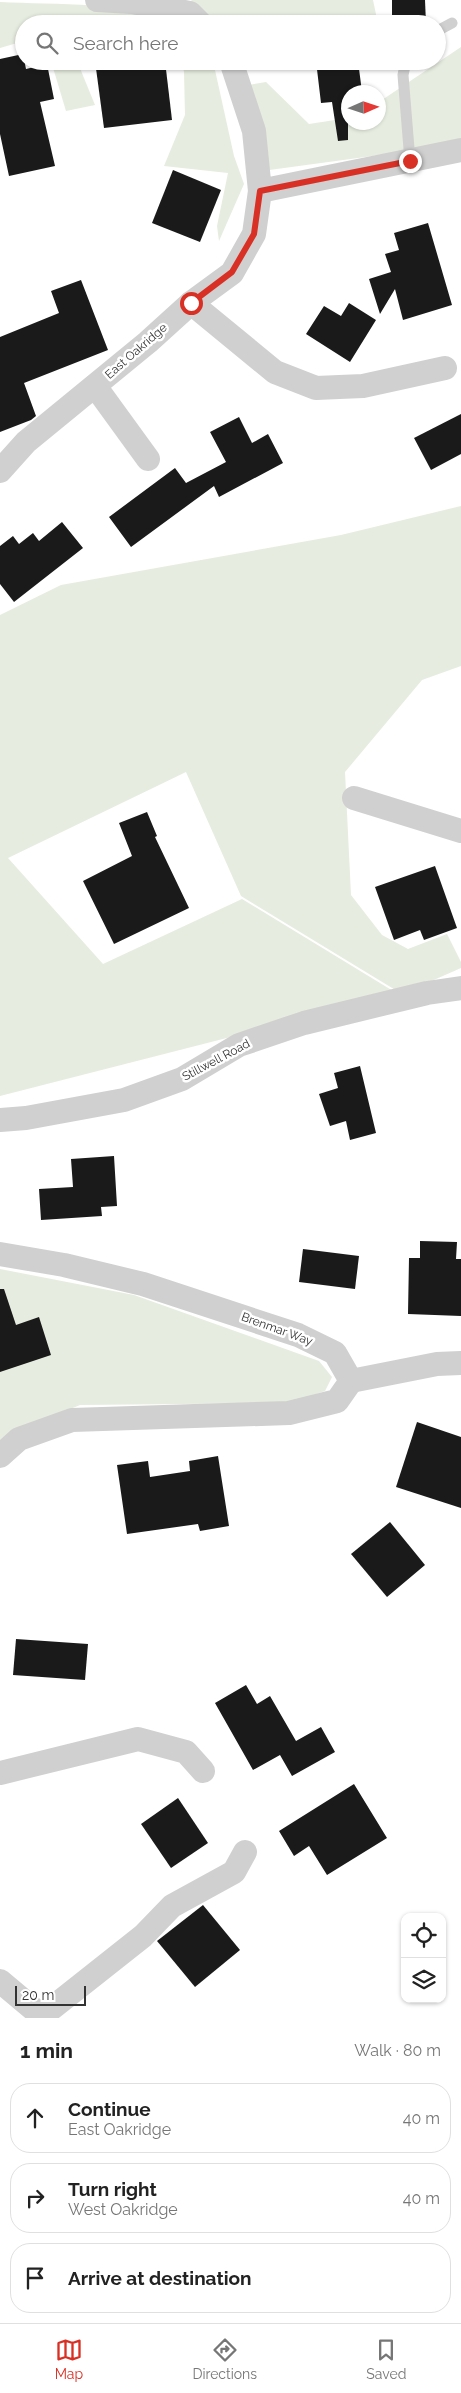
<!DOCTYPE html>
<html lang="en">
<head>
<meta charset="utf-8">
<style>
  :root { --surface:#fff; --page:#f6f6f6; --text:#222; --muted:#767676; --line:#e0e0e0; --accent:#d93025 }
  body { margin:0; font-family:Raleway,sans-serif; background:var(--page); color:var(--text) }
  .controls { position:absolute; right:15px; bottom:15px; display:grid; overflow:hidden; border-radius:10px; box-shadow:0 1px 4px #0004 }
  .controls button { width:45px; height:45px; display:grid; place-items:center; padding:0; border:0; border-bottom:1px solid var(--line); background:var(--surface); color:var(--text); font:25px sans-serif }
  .compass { position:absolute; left:341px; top:85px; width:45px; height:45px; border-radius:50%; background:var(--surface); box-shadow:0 1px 4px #0004; rotate:87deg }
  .scale { position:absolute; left:15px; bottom:12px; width:71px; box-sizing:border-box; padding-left:5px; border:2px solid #333; border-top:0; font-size:14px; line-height:18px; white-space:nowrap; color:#333; -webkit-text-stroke:4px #fff; paint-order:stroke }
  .stop { position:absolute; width:15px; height:15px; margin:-11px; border:4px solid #d93025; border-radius:50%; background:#fff }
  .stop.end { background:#d93025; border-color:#fff; box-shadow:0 1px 5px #0008 }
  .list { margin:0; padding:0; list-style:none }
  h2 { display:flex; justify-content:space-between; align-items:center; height:65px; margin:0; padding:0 20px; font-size:21px }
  h2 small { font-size:16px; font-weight:400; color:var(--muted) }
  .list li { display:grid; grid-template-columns:32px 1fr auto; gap:15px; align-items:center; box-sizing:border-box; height:70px; margin:0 10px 10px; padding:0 10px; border:1px solid var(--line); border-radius:20px }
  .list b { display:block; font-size:19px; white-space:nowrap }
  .list p { margin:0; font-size:16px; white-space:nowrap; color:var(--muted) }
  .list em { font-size:16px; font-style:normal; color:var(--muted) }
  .icon { flex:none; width:28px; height:28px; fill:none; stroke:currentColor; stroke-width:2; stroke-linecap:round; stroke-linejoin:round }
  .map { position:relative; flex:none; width:461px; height:2018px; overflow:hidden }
  .search { position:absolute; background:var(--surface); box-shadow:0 1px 4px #0004; left:15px; right:15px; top:15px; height:55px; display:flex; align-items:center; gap:12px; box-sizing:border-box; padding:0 18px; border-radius:28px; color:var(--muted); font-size:19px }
  .sheet { height:305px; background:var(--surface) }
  nav { display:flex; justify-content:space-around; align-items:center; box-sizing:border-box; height:70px; border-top:1px solid var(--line); background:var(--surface); font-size:14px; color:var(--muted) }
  nav a { display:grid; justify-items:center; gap:2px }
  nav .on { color:var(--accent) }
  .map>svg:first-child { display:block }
</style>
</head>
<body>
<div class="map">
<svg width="461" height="2018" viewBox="0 0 461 2018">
  <rect width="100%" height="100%" fill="#fff"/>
  <g fill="#e6ecdf">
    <polygon points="191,0 373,0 378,24 341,24 336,20 323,24 211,24"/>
    <path d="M0,2c54,3 133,-1 181,22h-157v17l-24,7z"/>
    <polygon points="461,47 461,144 262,171 242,86 266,82 309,124 348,118 348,122 378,122 379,102"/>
    <polygon points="51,61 77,61 95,105 66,111"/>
    <polygon points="182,61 213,61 234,156 244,184 219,241 217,226 228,173 164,166 185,115 184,72"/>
    <polygon points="461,506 461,666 422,680 345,772 351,895 382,935 408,949 447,934 461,962 461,968 402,994 241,896 186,772 8,858 103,964 242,899 398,994 0,1096 0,615 61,585 341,535"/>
    <polygon points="0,1269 134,1295 319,1361 332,1377 325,1391 289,1403 80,1405 17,1431 0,1446"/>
  </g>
  <g fill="#1a1a1a">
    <polygon points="392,0 425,0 426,24 392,24"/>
    <polygon points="23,54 26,69 47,64 54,99 40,102 55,166 9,176 0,134 0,59"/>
    <polygon points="95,61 165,61 172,120 104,128"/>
    <polygon points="316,61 358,61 362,92 348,92 348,140 338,141 332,102 321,103"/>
    <polygon points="173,170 221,190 200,242 152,223"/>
    <polygon points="428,223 452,305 403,320 395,289 380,314 369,279 391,272 385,254 399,250 394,233"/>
    <polygon points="81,280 108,350 24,383 36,416 31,420 0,432 0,337 59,313 51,291"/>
    <polygon points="349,303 376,320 350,362 306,334 324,306 341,316"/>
    <polygon points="461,414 461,454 431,470 414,438"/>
    <polygon points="239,417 252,443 268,434 283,463 219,497 214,486 131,547 109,517 175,468 186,483 226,462 210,432"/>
    <polygon points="62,522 83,548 14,602 0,584 0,546 13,536 19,544 33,533 39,541"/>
    <polygon points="147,812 157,836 155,837 189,908 114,944 83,881 132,856 119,823"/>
    <polygon points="435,866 457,928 424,940 420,930 394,940 375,887"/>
    <polygon points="360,1066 376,1133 350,1140 346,1121 330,1126 319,1094 338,1088 334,1073"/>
    <polygon points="114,1156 117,1206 101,1207 102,1216 41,1220 39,1189 73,1187 71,1159"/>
    <polygon points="420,1241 457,1242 456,1259 461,1259 461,1316 408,1314 409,1258 420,1258"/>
    <polygon points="303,1249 359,1256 355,1289 299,1282"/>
    <polygon points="0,1289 4,1289 16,1325 39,1317 51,1355 0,1372"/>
    <polygon points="417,1422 461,1437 461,1508 396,1487"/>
    <polygon points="218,1456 229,1526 200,1531 198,1524 127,1534 117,1465 148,1461 150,1477 190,1471 189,1461"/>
    <polygon points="390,1522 425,1565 387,1597 351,1554"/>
    <polygon points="16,1639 88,1644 85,1680 13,1675"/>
    <polygon points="246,1685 257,1704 270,1696 296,1741 321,1727 335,1752 292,1776 280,1755 253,1770 215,1703"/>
    <polygon points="354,1784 387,1838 327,1875 309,1846 294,1856 279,1831"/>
    <polygon points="178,1798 208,1843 171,1868 141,1824"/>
    <polygon points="203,1905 240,1950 195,1987 157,1941"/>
  </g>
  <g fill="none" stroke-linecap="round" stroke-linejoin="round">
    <g stroke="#d0d0d0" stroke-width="11">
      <polyline points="437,31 452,23"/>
      <polyline points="406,61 403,75 410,161"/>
    </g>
    <g stroke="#d0d0d0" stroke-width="24">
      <polyline points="97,0 132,2 190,13 201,24"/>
      <polyline points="231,61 254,131 260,191 461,150"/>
      <polyline points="191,303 275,372 316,388 363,386 445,368"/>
      <polyline points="95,386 148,459"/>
      <polyline points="0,471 26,442 148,342 191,303 232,273 254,234 260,191"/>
      <polyline points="354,798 461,831"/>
      <polyline points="0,1120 26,1118 124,1100 182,1079 239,1045 304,1023 427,993 461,988"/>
      <polyline points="0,1254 64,1265 143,1284 298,1335 335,1353 351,1381 337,1401 289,1413 72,1420 19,1439 0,1456"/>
      <polyline points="351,1381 437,1364 461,1363"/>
      <polyline points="0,1773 138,1739 186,1752 203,1771"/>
      <polyline points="0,1981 44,2018"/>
      <polyline points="42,2016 143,1936 172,1906 234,1872 245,1852"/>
    </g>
  </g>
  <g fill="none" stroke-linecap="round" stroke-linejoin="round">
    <polyline stroke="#d93025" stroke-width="6" points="191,303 232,272 254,234 260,191 410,161"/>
  </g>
  <g text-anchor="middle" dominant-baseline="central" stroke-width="5" stroke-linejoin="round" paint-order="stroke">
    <g font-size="12" fill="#333" stroke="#fff">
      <text transform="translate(136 351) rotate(-41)">East Oakridge</text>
      <text transform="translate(216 1060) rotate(-28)">Stillwell Road</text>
      <text transform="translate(277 1329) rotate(20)">Brenmar Way</text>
    </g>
  </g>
</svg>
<div class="controls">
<button><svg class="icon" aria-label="locate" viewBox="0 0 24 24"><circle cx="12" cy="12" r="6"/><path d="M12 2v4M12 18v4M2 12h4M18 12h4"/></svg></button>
<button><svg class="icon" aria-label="layers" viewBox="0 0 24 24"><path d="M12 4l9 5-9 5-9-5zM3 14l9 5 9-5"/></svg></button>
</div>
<svg class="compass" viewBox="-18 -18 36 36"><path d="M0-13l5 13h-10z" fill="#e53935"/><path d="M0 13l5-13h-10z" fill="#767676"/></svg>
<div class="scale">20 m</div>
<div class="stop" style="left:191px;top:303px"></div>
<div class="stop end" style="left:410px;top:161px"></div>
<div class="search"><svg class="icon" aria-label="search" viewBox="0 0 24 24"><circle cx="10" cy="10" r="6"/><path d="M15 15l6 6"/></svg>Search here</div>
</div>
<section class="sheet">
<h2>1 min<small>Walk · 80 m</small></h2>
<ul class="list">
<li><svg class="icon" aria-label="ahead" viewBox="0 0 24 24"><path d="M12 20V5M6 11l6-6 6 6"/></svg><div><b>Continue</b><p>East Oakridge</p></div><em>40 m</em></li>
<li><svg class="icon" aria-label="right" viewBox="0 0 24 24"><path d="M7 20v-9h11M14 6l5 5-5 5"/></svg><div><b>Turn right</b><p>West Oakridge</p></div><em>40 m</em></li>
<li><svg class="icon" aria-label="arrive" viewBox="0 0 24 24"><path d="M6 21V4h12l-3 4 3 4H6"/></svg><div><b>Arrive at destination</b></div></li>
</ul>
</section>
<nav>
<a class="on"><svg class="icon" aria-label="map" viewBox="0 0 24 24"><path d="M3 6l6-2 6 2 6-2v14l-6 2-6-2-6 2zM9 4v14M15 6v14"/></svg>Map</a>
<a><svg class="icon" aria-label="directions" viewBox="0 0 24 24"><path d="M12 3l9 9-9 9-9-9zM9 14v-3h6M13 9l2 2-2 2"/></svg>Directions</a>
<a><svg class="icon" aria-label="saved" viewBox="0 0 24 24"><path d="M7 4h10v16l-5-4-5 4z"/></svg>Saved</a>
</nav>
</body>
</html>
